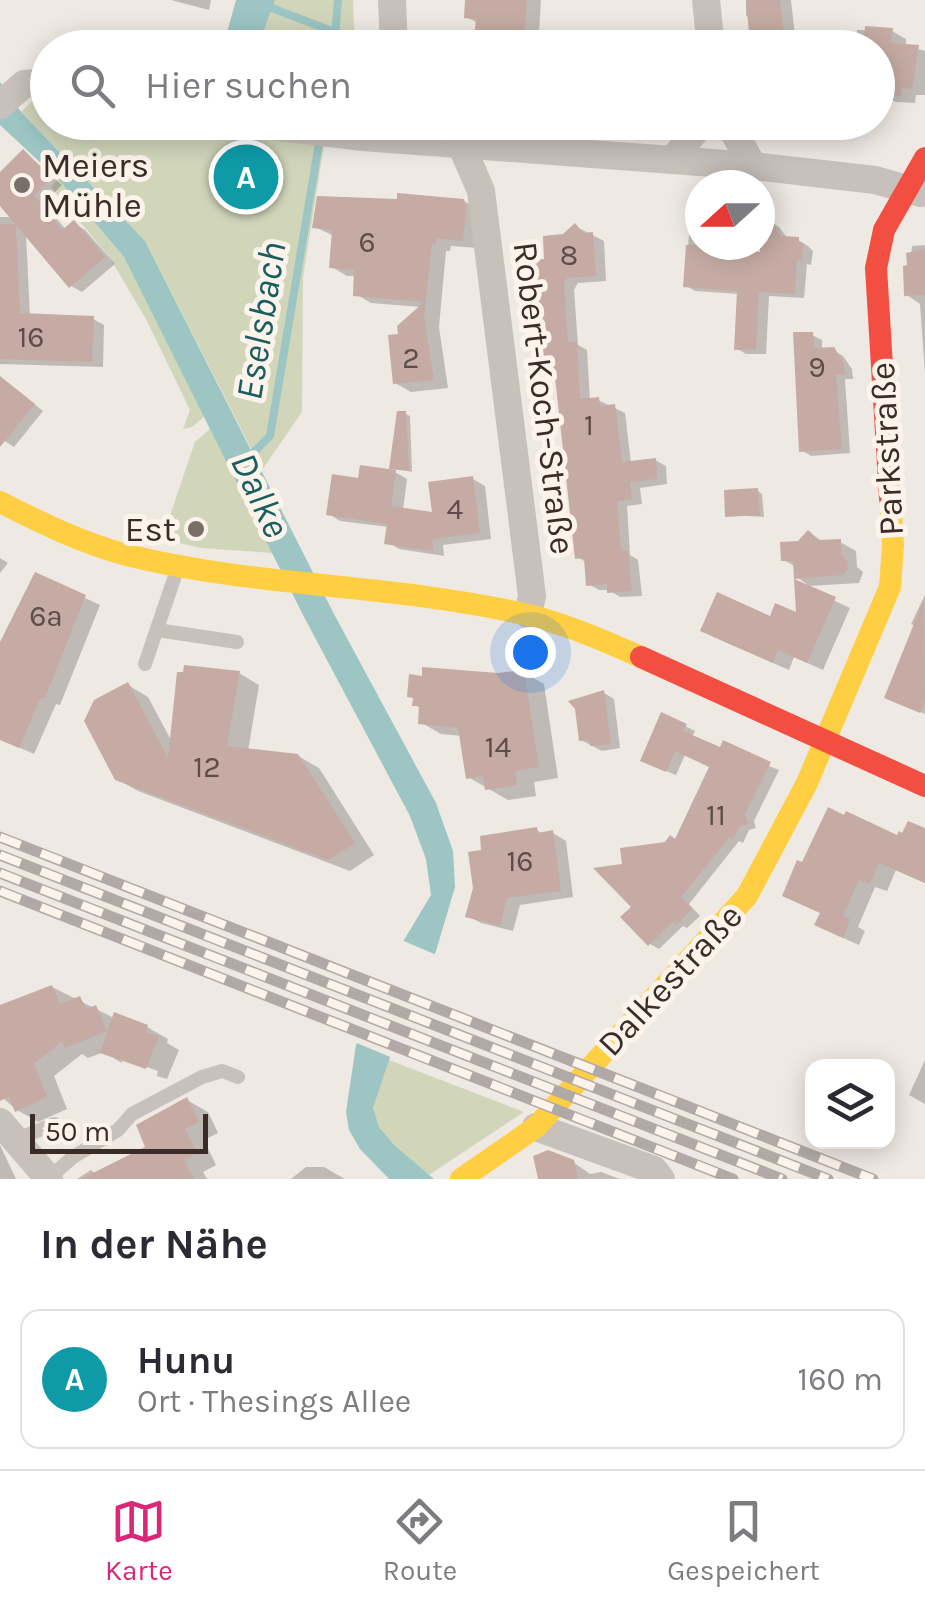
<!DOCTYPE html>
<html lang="de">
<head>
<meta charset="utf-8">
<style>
  :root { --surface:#fff; --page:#f7f7f7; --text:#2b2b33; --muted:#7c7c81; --line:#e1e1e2; --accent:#db2777 }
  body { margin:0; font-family:Karla,sans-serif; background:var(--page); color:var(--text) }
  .controls { position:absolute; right:30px; bottom:30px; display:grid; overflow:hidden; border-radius:20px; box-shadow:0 5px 25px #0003 }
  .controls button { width:90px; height:90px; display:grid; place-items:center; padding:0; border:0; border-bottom:2px solid var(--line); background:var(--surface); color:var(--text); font:50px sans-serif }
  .compass { position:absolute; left:685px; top:170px; width:90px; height:90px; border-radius:50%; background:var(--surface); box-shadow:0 5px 25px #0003; rotate:249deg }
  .scale { position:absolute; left:30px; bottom:25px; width:178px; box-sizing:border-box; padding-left:10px; border:5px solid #3a2d28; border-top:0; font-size:28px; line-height:35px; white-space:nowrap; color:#3a2d28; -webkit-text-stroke:8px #fcf3ea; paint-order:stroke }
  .you { position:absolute; left:530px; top:652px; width:35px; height:35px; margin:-25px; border:8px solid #fff; border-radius:50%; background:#1a73e8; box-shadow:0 0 0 15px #1a73e833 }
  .badge { display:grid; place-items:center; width:65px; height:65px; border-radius:50%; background:var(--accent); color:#fff; font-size:32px; font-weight:700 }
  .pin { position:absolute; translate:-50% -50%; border:5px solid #fff; box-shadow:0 2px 10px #0006 }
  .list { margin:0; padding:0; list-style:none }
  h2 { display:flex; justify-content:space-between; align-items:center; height:130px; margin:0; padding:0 40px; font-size:42px }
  h2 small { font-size:32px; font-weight:400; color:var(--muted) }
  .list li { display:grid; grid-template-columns:65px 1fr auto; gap:30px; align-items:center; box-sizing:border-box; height:140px; margin:0 20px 20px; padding:0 20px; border:2px solid var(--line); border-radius:20px }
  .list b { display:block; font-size:38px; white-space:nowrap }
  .list p { margin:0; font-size:32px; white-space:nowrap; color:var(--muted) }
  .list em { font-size:32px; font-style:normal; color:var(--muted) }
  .icon { flex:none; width:55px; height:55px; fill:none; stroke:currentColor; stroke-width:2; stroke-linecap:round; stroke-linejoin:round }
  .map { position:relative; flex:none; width:925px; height:1179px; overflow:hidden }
  .search { position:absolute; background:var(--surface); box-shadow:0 5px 25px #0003; left:30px; right:30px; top:30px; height:110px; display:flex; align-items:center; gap:25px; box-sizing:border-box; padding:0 35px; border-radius:55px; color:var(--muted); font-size:38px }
  .sheet { height:290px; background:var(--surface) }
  nav { display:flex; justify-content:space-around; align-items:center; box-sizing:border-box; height:140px; border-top:2px solid var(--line); background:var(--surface); font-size:28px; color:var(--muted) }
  nav a { display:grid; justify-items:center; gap:5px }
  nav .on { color:var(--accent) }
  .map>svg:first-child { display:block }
</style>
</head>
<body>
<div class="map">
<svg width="925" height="1179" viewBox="0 0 925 1179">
  <rect width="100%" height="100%" fill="#efe9e3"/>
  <g fill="#d1d6bb">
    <polygon points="275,0 353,0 355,47 258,48"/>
    <polygon points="47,87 48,122 168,123 195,130 324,145 303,277 302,412 262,470 145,241 21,112"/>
    <polygon points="58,179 124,257 205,416 192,427 183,429 190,410 146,319 110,258 51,187"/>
    <polygon points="211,428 274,553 201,548 162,539 195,442"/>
    <path d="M389,1060l135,52 -95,63c-21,-16 -56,-39 -56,-68 0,-15 11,-34 16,-47z"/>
  </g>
  <g fill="#9cc5c3">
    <polygon points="236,0 275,0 258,47 223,47"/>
    <polygon points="0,82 21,112 145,241 335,616 436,803 453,851 455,887 436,951 389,1060 373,1108 379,1127 394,1145 434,1179 389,1179 360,1149 349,1130 346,1112 356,1045 401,945 431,895 426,859 410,816 303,615 124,257 58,179 0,125"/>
  </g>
  <polygon fill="#efe9e3" points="399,939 439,956 395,1059 352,1041"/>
  <g fill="#0003">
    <polygon points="171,0 211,0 209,10"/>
    <polygon points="467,0 541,0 538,47 492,46 477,37 478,23 466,17"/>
    <polygon points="746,0 791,0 795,36 764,38 751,31 750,18 746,16"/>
    <polygon points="857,30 892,31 906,39 906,46 925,51 925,95 916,95 915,103 896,102 878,94 878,48 856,48"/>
    <polygon points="24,152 62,185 44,203 66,230 74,223 85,230 115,264 82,292 71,286 26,234 30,316 93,319 104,325 103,367 0,364 0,217 14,217 0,203 0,175"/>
    <polygon points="464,201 479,210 478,248 451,246 450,251 446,251 439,327 448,388 411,392 395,383 401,337 421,307 371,303 356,294 357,276 347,276 332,267 334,236 315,227"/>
    <polygon points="771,222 779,227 788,239 798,240 808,246 813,251 811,265 807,264 804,298 769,296 766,354 746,354 736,348 739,294 695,291 685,285 689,235 700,236 700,245 737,245 760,270 769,245"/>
    <polygon points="575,226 604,241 606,281 578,283 574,290 578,345 587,350 590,401 598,400 625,413 631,463 655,460 666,466 667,484 640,488 642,504 627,506 630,555 638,560 642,596 620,597 609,590 599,590 588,584 586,562 577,557 557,374 545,367 547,261"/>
    <polygon points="925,245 925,374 920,304 907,295 912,246"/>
    <polygon points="812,335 822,340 822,350 833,350 843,356 852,369 853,379 845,379 850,453 811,456 801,450"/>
    <polygon points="16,389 43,411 14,447 0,438 0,392"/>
    <polygon points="406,414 410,416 412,472 391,467"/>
    <polygon points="395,472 407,479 403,510 435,515 473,479 485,486 491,539 443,545 444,556 399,549 387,542 389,527 340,521 329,514 360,481"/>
    <polygon points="758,491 762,494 764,517 728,515"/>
    <polygon points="809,533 825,543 840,542 856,551 857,567 863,572 859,583 809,586 797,577 796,567 784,560"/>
    <polygon points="0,558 8,563 0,573"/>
    <polygon points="36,575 100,605 60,705 56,704 34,754 0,739 0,641 3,642"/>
    <polygon points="797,583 850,608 823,670 794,657 789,670 718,639 771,619 799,616"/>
    <polygon points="925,595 925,714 896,702 916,626 911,624"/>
    <polygon points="523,672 544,684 558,778 534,782 536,796 508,800 468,777 462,736 441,734 420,722 422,709 415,705 498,676"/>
    <polygon points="239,673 259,685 248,751 298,756 319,768 374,855 350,871 138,791 117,779 128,685 148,697 172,742"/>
    <polygon points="604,693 614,699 620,748 602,751 581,740 577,708"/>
    <polygon points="685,726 695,731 692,737 779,770 754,821 756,828 749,830 743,843 739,841 689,904 700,916 687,928 683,926 659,949 650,944 634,907 625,867 677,841 712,767 685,755 676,775 652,765"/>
    <polygon points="536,830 544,834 553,833 566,841 573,897 520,905 513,931 481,923 468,916"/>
    <polygon points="925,831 925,883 896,870 887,891 875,887 858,927 865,931 859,945 834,934 822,913 899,838"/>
    <polygon points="52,987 114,1018 147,1027 168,1039 167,1043 179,1050 167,1079 157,1076 158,1071 122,1058 122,1063 104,1052 88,1058 82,1054 54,1076 67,1109 38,1122 17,1110 4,1099 0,1089 0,1008"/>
    <polygon points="925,1060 925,1104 909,1095"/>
    <polygon points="187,1100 208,1112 218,1133 204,1140 216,1165 203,1172 207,1179 77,1179 91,1170 96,1174 148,1148"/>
    <polygon points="0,1145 16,1179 0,1179"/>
    <polygon points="573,1162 590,1174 601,1172 620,1179 540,1179"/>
    <polygon points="306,1167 324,1167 345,1179 291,1179"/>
  </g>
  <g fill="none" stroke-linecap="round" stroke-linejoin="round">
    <g stroke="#9cc5c3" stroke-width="8">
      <polyline points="264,5 337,33"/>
      <polyline points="334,48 338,0"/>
      <polyline points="247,459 270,436 320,137"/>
    </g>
  </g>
  <g fill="#c5aba3">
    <polygon points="465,0 527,0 524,40 474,38 476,19 464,18"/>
    <polygon points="746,0 780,0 783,30 749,33"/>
    <polygon points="865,26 893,28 891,43 919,45 912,89 902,88 901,96 878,95 878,48 863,48"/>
    <polygon points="23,149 52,178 34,195 62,230 74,220 105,257 69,288 16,225 20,313 94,316 92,362 0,359 0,224 15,224 0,206 0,172"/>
    <polygon points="397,193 464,199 466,210 463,241 436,238 436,244 432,243 424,317 434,380 393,384 388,335 398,334 397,326 424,302 353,296 354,270 329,268 332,230 312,228 317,196 397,199"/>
    <polygon points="769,218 781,236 799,237 799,242 803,243 802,260 797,260 795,294 759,292 756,349 734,350 737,291 683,287 686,245 722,245 721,249 760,252 760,242 767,242"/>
    <polygon points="575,223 583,233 593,232 596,276 567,278 564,283 568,342 577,342 580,399 599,397 600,406 615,404 622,462 656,458 657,479 630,482 632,499 617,501 621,551 628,551 632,591 607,593 607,584 586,586 584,558 575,559 554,368 543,369 535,260 544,259 543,236 563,234"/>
    <polygon points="925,249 925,295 904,296 903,266 907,265 906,253"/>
    <polygon points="793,332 813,332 814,348 834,347 843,362 845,375 836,375 842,449 799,452"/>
    <polygon points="0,376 35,404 0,447"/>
    <polygon points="397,411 406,411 409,471 389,469"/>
    <polygon points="360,465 396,470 391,506 432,512 428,482 473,476 480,533 432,539 433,551 384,544 387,524 326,515 332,474 358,478"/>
    <polygon points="758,488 760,515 725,517 724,490"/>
    <polygon points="808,530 819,540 841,539 841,555 847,561 848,569 843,575 794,579 793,561 781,561 780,542 798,541"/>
    <polygon points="35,572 86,595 45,698 41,697 19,748 0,740 0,642"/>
    <polygon points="794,579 836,597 807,663 778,650 773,663 700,631 717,592 770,616 775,603 796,612"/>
    <polygon points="924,599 925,702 920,713 884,698"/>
    <polygon points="184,665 240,671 227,746 298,754 355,843 328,860 115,780 84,721 94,700 128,682 168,758 177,672 183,672"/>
    <polygon points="422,667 498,673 524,670 539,767 515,771 517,785 485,790 483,776 466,779 458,728 418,724 419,706 412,706 413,698 407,697 409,674 422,676"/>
    <polygon points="604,690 611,744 590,746 589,740 579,741 575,709 568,701"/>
    <polygon points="661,712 687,724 683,731 720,747 723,740 771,762 745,814 748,824 740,826 733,840 729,838 681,897 692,909 676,925 673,922 648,946 620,917 631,907 593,868 622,864 620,848 665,842 670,835 675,839 709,767 675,751 666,772 640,761"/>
    <polygon points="828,807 844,815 846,811 897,835 899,831 902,833 908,821 925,828 925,883 879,863 870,884 859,880 843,916 850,919 843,938 814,925 820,913 782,896 797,860 802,862"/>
    <polygon points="537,827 538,833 553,830 561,891 507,898 500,926 465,917 473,888 468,852 481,850 480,836"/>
    <polygon points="52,985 60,1004 80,996 86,1009 96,1005 107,1031 65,1048 62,1041 34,1064 47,1097 15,1112 9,1097 0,1101 0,1005"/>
    <polygon points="114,1012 148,1025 146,1032 159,1036 146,1069 100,1053"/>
    <polygon points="187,1097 199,1122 185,1129 197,1153 184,1160 194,1179 81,1179 145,1147 136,1125"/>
    <polygon points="548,1150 574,1160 578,1179 538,1179 533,1156"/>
  </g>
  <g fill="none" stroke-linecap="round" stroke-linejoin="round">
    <g stroke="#c8c1bb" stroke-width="14">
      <polyline points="157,630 237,642"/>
      <polyline points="145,664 178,567"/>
      <polyline points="15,1140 54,1124"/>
      <polyline points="49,1178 73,1157 118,1130 132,1114 202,1077 222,1071 238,1077"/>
    </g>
    <g stroke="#c8c1bb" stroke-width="28">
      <polyline points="392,0 394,48"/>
      <polyline points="706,0 711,48"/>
      <polyline points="0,105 24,84 48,82"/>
      <polyline points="237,122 363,137 753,166 875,180 921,193"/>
      <polyline points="728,122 753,166"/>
      <polyline points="460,142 481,191 532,596 528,614"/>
      <polyline points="673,160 702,122"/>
      <polyline points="0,1122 49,1179"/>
      <polyline points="536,1127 654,1170 661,1179"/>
    </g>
    <g stroke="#ffcf43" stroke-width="22">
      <path d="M0,502c41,21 82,41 127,53 128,32 263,29 392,58 43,9 83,27 122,44"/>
      <polyline points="461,1179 536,1127 747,896 807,783 890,587 893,545 890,498"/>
    </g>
    <g stroke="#f24e42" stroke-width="22">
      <polyline points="890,498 876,268 884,230 925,158"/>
      <polyline points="641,657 925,786"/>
    </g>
    <g stroke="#b0a9a5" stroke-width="11">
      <g id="rail">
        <polyline points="0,837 873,1179"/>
        <polyline points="0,855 828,1179"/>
        <polyline points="0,873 782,1179"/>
        <polyline points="0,891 733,1179"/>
      </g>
    </g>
    <use href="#rail" stroke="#fcf3ea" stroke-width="8" stroke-dasharray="22" stroke-linecap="butt"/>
  </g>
  <g fill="#796f69" stroke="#fcf3ea" stroke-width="4">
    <circle cx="22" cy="185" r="10"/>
    <circle cx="196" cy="529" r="10"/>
  </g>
  <g text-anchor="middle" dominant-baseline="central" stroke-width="10" stroke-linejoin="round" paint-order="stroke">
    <g font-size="30" fill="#5d4c47">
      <text x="367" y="242">6</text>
      <text x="569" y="255">8</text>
      <text x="31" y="337">16</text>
      <text x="411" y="358">2</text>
      <text x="817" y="367">9</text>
      <text x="589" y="425">1</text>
      <text x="455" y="509">4</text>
      <text x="46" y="616">6a</text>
      <text x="498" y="747">14</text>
      <text x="207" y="767">12</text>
      <text x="716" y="815">11</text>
      <text x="520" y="861">16</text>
    </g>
    <g font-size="35" fill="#3a2d28" stroke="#fcf3ea" text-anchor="start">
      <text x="42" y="165">Meiers<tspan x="42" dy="40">Mühle</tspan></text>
      <text x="176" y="529" text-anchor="end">Est</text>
    </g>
    <g font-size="35" fill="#3a2d28" stroke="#fcf3ea">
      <text transform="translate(544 398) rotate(83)">Robert-Koch-Straße</text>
      <text transform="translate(887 449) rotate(-93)">Parkstraße</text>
      <text transform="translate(670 980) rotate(-47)">Dalkestraße</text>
    </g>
    <g font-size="38" font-style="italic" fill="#195e60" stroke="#fcf3ea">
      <text transform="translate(261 321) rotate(-81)">Eselsbach</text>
      <text transform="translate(260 495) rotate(65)">Dalke</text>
    </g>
  </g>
</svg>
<div class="controls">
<button><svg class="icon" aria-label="layers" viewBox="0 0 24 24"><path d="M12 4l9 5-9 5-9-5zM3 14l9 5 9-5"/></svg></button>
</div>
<svg class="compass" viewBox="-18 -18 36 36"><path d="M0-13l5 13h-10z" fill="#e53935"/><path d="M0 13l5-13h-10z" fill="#7c7c81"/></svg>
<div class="scale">50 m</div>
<div class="you"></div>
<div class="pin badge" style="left:246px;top:177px;background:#0f9aa8">A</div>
<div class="search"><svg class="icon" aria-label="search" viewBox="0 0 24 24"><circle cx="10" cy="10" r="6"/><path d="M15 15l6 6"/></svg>Hier suchen</div>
</div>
<section class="sheet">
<h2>In der Nähe<small></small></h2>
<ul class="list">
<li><span class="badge" style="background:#0f9aa8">A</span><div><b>Hunu</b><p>Ort · Thesings Allee</p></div><em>160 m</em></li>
</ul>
</section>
<nav>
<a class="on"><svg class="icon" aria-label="map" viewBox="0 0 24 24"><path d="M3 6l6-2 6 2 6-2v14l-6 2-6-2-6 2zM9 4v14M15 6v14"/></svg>Karte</a>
<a><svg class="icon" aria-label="directions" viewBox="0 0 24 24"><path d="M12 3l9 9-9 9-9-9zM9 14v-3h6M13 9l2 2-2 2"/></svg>Route</a>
<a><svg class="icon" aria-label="saved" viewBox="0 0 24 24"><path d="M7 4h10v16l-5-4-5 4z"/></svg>Gespeichert</a>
</nav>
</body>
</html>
